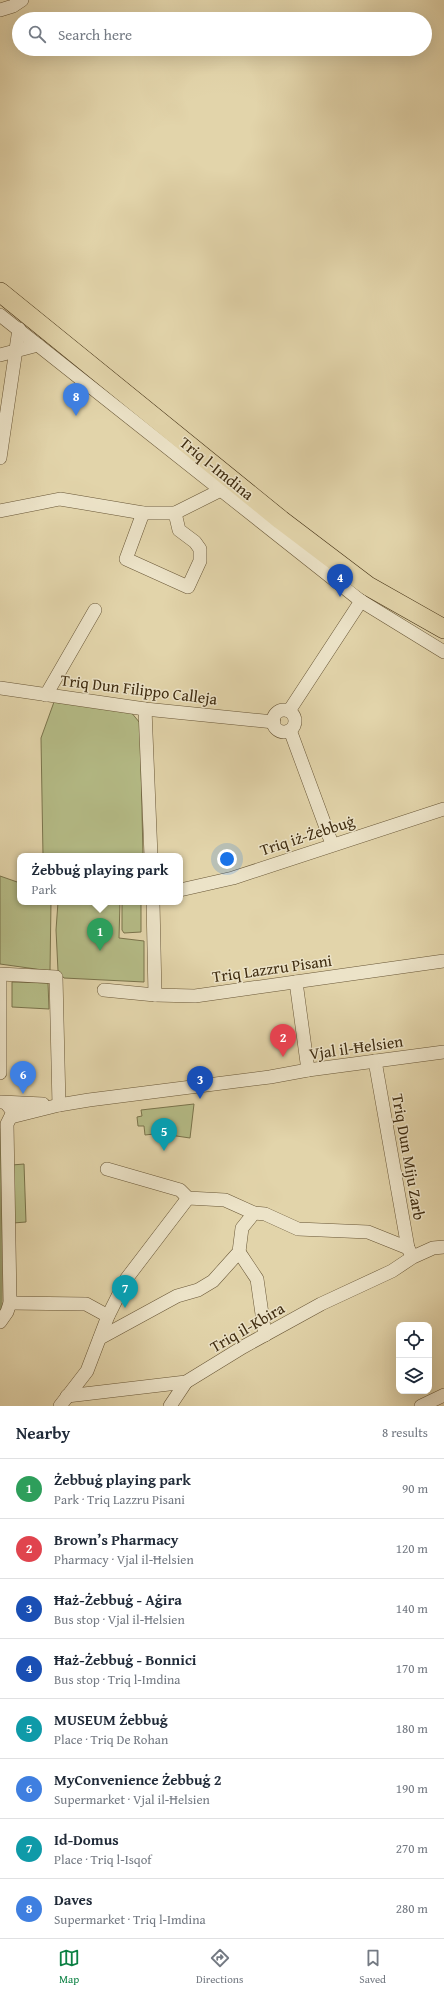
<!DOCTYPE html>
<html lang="en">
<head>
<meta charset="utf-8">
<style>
  :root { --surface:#fff; --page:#f6f6f7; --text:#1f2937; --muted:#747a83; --line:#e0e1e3; --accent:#0b8043 }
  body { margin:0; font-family:"Gentium Book Plus",serif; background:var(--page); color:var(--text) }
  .controls { position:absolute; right:12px; bottom:12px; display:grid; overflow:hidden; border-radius:8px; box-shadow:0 4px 16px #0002 }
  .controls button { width:36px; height:36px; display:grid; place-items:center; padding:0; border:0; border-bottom:1px solid var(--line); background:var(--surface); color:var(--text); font:20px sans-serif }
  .you { position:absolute; left:227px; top:859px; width:14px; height:14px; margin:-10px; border:3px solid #fff; border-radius:50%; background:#1a73e8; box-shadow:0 0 0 6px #1a73e833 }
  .badge { display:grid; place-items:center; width:26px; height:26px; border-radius:50%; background:var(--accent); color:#fff; font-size:13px; font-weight:700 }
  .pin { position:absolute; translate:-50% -33px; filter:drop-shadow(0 1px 2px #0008) }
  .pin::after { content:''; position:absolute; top:21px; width:14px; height:12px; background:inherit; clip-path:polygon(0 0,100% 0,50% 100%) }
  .popup { position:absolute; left:17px; top:853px; width:166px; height:52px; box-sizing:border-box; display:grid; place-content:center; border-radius:8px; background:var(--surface); filter:drop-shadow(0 1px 3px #0005); font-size:13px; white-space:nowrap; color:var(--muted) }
  .popup b { font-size:15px; color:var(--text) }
  .popup::after { content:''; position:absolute; left:50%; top:100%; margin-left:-8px; border:8px solid transparent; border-top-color:var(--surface) }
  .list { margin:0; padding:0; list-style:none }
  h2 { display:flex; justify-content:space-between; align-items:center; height:52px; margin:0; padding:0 16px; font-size:17px }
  h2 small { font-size:13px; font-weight:400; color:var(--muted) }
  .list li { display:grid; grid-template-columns:26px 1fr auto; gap:12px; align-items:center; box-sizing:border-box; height:60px; padding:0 16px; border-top:1px solid var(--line) }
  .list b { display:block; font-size:15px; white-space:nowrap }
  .list p { margin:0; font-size:13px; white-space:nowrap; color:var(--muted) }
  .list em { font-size:13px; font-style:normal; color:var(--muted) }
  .icon { flex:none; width:22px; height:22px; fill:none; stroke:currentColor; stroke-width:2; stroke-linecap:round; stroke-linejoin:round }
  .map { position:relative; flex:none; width:444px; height:1406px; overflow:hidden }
  .search { position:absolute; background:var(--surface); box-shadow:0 4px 16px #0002; left:12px; right:12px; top:12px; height:44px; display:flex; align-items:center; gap:10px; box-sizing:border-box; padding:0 14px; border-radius:22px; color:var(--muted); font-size:15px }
  .sheet { height:532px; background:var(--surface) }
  nav { display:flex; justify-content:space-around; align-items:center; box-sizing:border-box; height:56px; border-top:1px solid var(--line); background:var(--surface); font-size:11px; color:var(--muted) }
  nav a { display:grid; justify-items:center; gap:2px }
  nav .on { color:var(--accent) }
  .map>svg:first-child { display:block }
</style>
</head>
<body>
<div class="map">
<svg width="444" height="1406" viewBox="0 0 444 1406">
  <rect width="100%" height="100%" fill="#e2d4aa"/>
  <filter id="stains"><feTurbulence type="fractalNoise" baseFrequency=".005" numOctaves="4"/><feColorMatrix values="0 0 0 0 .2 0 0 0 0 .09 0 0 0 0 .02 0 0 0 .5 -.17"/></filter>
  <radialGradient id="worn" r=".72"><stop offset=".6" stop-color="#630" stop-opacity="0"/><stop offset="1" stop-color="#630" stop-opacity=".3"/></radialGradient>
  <g fill="#b5bc87" stroke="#7a744c">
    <polygon points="54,702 130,711 140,723 143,856 43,856 41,738"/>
    <polygon points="0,876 20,883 20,902 51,902 50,971 0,964"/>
    <polygon points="58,902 120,902 119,938 144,941 144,982 64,978 58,971 56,930"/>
    <polygon points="122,902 141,902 141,932 124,933 122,930"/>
    <polygon points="12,982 48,983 49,1009 12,1007"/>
    <polygon points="194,1104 190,1138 163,1134 164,1122 163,1126 153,1127 154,1134 145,1135 144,1126 138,1126 137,1117 142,1116 141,1110"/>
    <polygon points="0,1129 2,1129 2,1307 0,1313"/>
    <polygon points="24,1164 26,1222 13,1223 12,1165"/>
  </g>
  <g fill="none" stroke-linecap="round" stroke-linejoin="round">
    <g stroke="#685636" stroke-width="14">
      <g id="minor">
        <polyline points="0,10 13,6 22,0"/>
        <polyline points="0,315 361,601 444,652"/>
        <polyline points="0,355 38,345"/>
        <polyline points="0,458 19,329"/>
        <polyline points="0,511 60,499 143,513 175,513 221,490"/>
        <polyline points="143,513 126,559 188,587 200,561 200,549 195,542 179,530 175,513"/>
        <polyline points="0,688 145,709 274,722"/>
        <polyline points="46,695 95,610"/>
        <polyline points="145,709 151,856"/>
        <circle cx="284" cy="721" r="11"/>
        <polyline points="289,711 361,601"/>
        <polyline points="290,730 332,844"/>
        <polyline points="180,890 233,878 444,809"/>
        <polyline points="153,902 155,995"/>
        <polyline points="0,974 56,977 59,1105"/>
        <polyline points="0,982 0,1073"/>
        <polyline points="296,982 308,1070"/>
        <polyline points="104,990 155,995 195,996 444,961"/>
        <polyline points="375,1061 408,1248 411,1254"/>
        <polyline points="1,1102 43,1104"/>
        <polyline points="11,1117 59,1105 89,1100 270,1077 308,1070 444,1052"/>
        <polyline points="107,1169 180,1190 188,1198 225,1200 254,1213 265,1214 298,1229 368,1232 408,1248"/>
        <polyline points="239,1252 257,1279 265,1335"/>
        <polyline points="10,1303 86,1304 108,1316"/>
        <polyline points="0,1322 7,1312 10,1303 7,1124 13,1112 6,1103"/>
        <polyline points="100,1338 177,1296 198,1290 213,1281 239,1252 242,1228 254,1213"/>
        <polyline points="67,1396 186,1382 243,1347 321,1304 392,1271 413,1257 433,1248 444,1247"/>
        <polyline points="60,1406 87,1371 108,1316 127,1278 188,1198"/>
        <polyline points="170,1406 186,1382"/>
        <polyline points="421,1406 444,1395"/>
      </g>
    </g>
    <g stroke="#3f2c10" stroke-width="20">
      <polyline id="highway" points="0,292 281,520 368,586 444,629"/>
    </g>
    <use href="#minor" stroke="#ece3c8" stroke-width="13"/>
    <use href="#highway" stroke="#e2d4aa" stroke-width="19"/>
  </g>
  <g text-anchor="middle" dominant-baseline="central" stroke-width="3" stroke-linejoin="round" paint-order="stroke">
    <g font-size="16" fill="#3f2c10" stroke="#ece3c8">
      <text transform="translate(217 468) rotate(39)">Triq l-Imdina</text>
      <text transform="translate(139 689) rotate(7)">Triq Dun Filippo Calleja</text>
      <text transform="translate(307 835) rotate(-18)">Triq iż-Żebbuġ</text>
      <text transform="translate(272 968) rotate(-8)">Triq Lazzru Pisani</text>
      <text transform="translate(356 1047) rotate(-8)">Vjal il-Ħelsien</text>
      <text transform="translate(409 1157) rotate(80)">Triq Dun Miju Zarb</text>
      <text transform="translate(247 1327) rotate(-30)">Triq il-Kbira</text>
    </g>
  </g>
  <rect width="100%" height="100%" filter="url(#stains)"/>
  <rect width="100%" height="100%" fill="url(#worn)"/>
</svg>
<div class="controls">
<button><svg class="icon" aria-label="locate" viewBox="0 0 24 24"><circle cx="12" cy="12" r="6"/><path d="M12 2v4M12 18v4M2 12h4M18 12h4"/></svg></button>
<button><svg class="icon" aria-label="layers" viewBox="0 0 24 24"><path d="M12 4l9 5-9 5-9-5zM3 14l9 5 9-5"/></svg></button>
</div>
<div class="you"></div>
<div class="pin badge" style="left:100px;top:951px;background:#2e9e5b">1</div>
<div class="popup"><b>Żebbuġ playing park</b>Park</div>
<div class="pin badge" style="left:283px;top:1057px;background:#e0444e">2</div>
<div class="pin badge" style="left:200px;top:1099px;background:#1a4fb4">3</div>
<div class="pin badge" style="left:340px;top:597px;background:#1a4fb4">4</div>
<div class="pin badge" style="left:164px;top:1151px;background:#0f9aa8">5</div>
<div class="pin badge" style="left:23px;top:1094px;background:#3f7fe0">6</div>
<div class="pin badge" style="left:125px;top:1308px;background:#0f9aa8">7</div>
<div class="pin badge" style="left:76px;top:416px;background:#3f7fe0">8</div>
<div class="search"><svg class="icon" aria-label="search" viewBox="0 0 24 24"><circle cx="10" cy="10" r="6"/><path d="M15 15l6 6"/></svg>Search here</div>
</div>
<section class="sheet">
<h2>Nearby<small>8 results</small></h2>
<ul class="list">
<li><span class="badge" style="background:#2e9e5b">1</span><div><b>Żebbuġ playing park</b><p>Park · Triq Lazzru Pisani</p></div><em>90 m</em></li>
<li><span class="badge" style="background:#e0444e">2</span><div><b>Brown’s Pharmacy</b><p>Pharmacy · Vjal il-Ħelsien</p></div><em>120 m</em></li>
<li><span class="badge" style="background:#1a4fb4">3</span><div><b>Ħaż-Żebbuġ - Aġira</b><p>Bus stop · Vjal il-Ħelsien</p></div><em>140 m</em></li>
<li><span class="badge" style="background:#1a4fb4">4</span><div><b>Ħaż-Żebbuġ - Bonnici</b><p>Bus stop · Triq l-Imdina</p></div><em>170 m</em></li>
<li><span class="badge" style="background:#0f9aa8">5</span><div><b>MUSEUM Żebbuġ</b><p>Place · Triq De Rohan</p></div><em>180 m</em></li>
<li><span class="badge" style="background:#3f7fe0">6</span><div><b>MyConvenience Żebbuġ 2</b><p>Supermarket · Vjal il-Ħelsien</p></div><em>190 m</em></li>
<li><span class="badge" style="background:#0f9aa8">7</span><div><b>Id-Domus</b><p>Place · Triq l-Isqof</p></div><em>270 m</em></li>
<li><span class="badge" style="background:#3f7fe0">8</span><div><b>Daves</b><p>Supermarket · Triq l-Imdina</p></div><em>280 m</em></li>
</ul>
</section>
<nav>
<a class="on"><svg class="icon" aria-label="map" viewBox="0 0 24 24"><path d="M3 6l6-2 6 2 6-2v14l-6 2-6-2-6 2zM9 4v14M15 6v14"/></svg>Map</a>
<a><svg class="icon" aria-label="directions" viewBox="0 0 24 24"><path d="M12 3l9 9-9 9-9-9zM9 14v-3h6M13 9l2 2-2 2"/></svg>Directions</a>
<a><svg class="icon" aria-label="saved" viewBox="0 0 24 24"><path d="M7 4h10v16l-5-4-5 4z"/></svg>Saved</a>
</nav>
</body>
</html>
